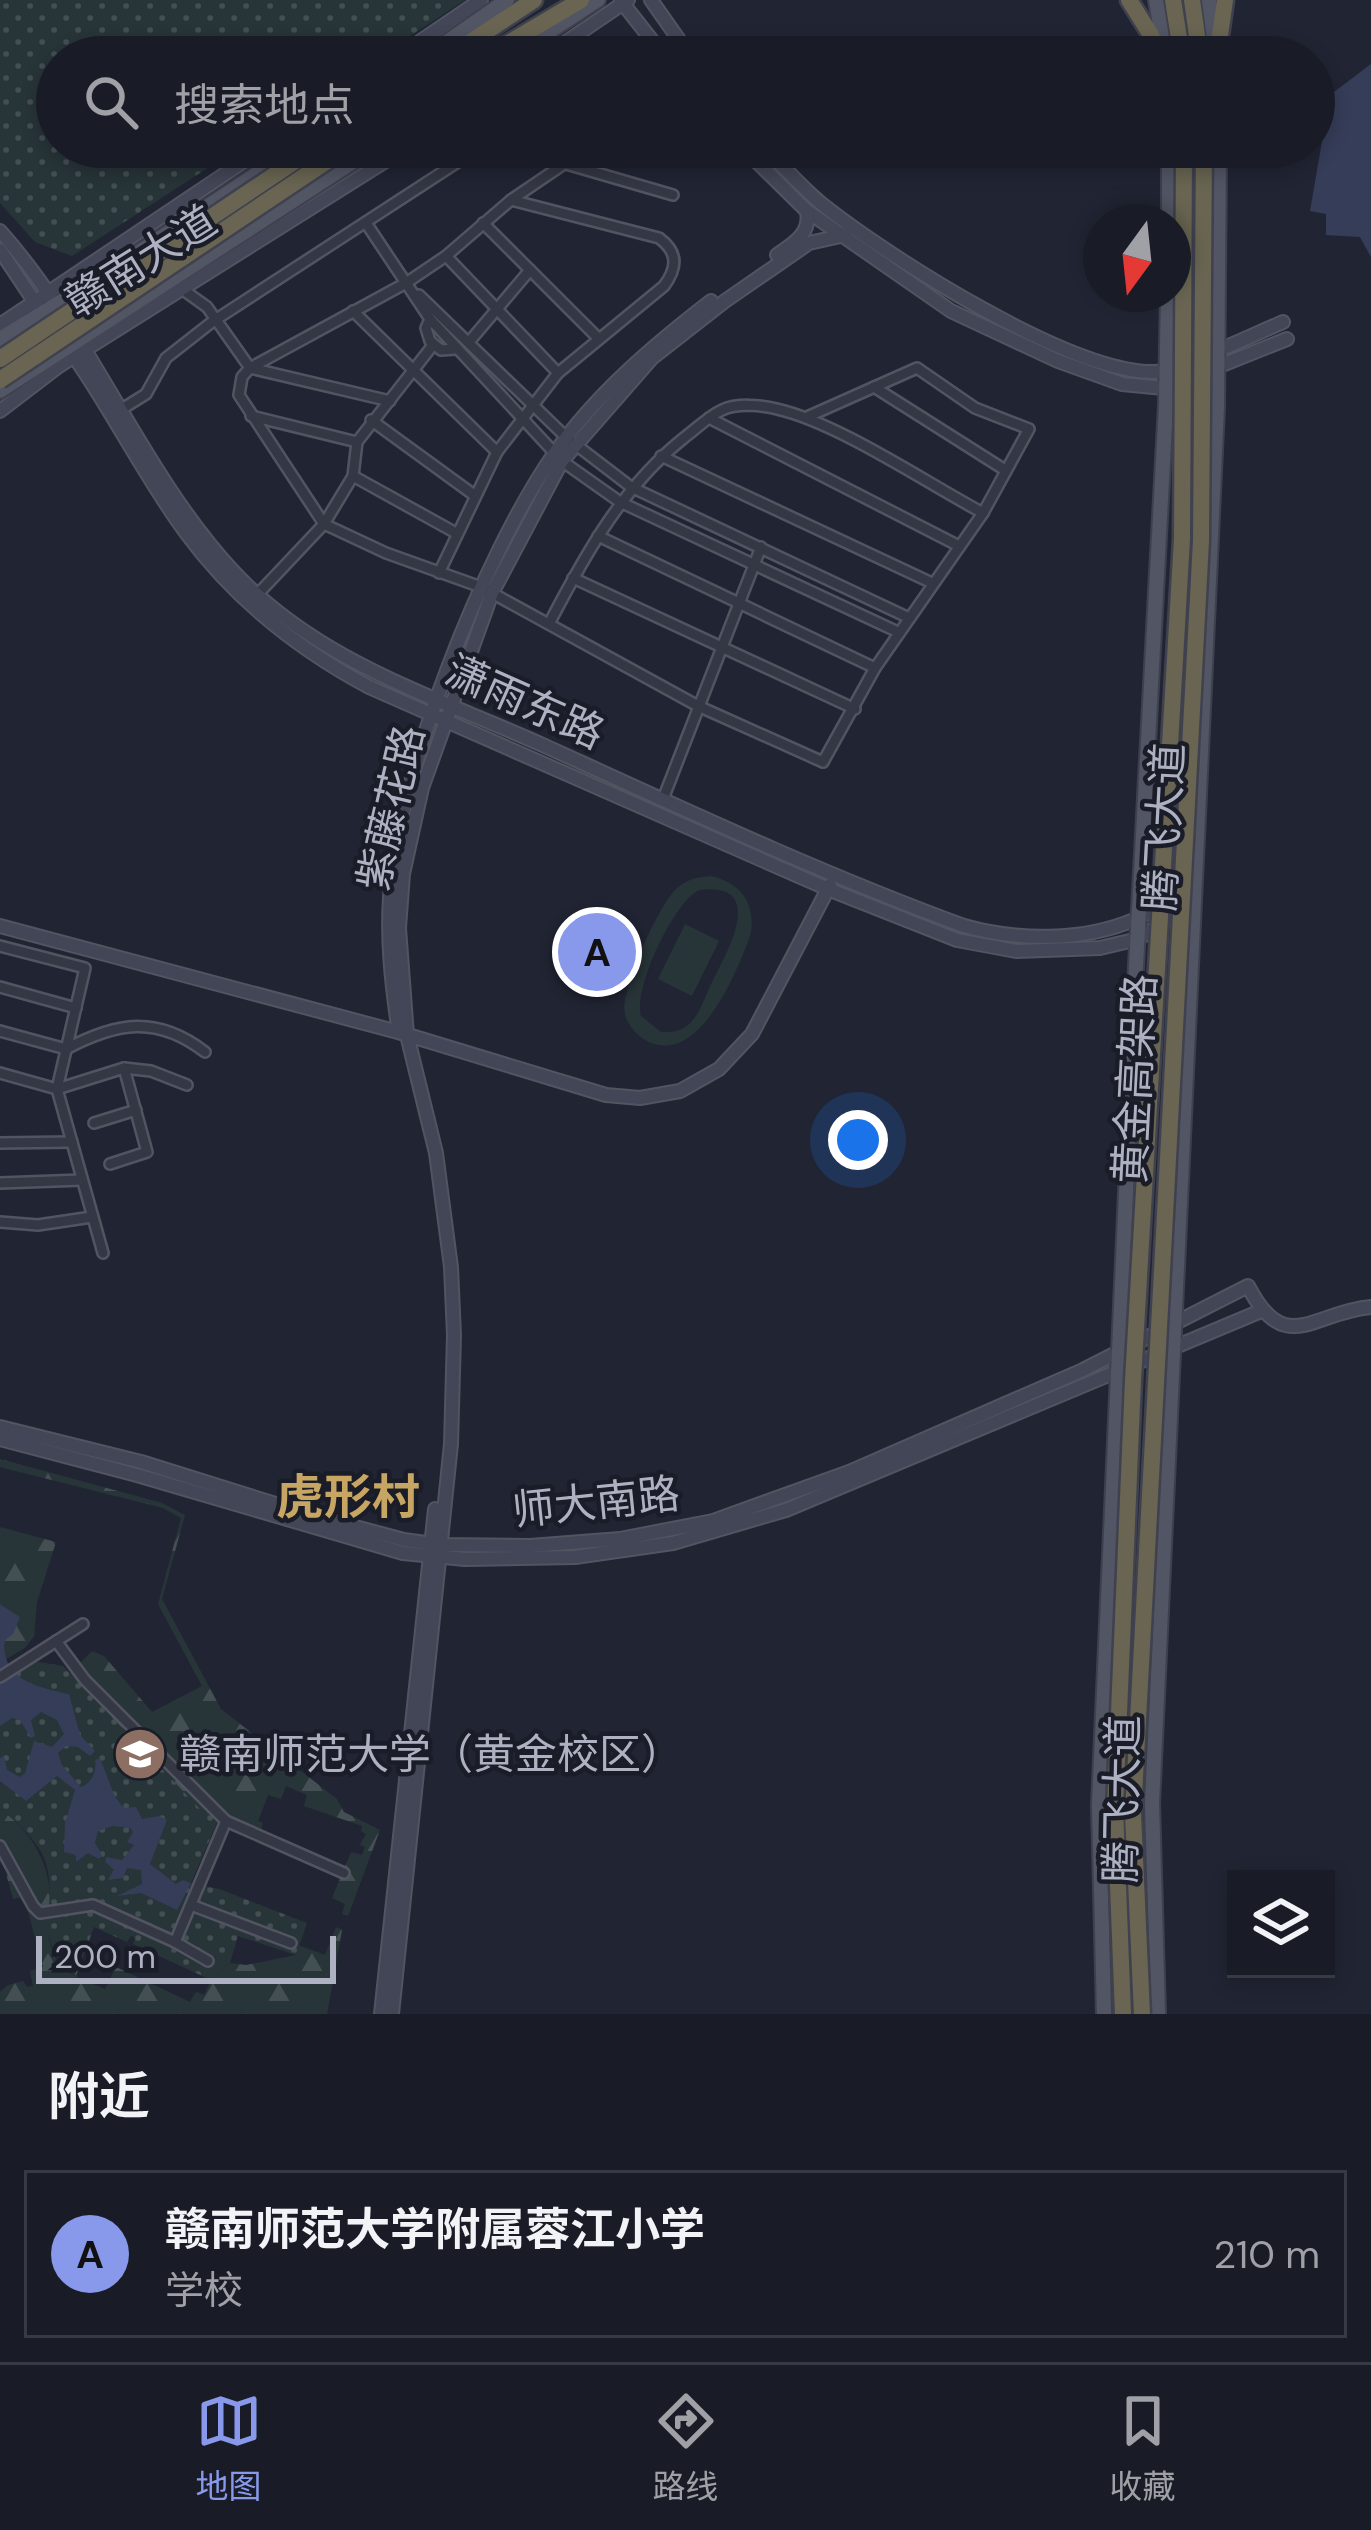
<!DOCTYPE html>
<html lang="zh">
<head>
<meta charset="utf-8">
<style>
  :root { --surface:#191c26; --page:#22252e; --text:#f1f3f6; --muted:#9fa1a7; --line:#373a43; --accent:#8899ec }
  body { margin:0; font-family:"DM Sans","Noto Sans SC",sans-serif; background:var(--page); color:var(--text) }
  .controls { position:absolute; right:36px; bottom:36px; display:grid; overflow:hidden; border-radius:0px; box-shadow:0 6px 18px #0003 }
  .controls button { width:108px; height:108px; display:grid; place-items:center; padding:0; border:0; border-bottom:3px solid var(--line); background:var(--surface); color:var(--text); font:60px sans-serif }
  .compass { position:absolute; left:1083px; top:204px; width:108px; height:108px; border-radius:50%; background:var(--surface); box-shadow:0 6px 18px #0003; rotate:195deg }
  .scale { position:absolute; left:36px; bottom:30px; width:300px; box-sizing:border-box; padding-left:12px; border:6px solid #aeb1c1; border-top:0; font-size:33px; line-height:42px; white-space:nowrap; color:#aeb1c1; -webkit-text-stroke:9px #1a1d28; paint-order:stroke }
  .you { position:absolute; left:858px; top:1140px; width:42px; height:42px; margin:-30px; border:9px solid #fff; border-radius:50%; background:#1a73e8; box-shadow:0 0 0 18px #1a73e833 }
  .badge { display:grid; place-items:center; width:78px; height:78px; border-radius:50%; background:var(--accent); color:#111; font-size:39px; font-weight:700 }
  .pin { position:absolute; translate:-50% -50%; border:6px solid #fff; box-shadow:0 3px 12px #0006 }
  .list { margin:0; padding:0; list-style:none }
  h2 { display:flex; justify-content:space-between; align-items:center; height:156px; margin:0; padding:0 48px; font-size:51px }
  h2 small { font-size:39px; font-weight:400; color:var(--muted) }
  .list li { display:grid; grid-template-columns:78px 1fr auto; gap:36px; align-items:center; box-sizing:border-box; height:168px; margin:0 24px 24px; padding:0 24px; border:3px solid var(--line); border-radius:0px }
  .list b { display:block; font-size:45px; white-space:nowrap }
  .list p { margin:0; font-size:39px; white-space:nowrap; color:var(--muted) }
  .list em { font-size:39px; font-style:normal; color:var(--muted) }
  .icon { flex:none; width:66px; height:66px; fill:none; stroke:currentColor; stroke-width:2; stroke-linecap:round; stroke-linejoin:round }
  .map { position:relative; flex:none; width:1371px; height:2014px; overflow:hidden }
  .search { position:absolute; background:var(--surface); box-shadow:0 6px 18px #0003; left:36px; right:36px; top:36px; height:132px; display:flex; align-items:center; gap:30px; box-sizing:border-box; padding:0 42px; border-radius:66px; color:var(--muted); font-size:45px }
  .sheet { height:348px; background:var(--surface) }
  nav { display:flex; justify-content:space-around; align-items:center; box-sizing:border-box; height:168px; border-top:3px solid var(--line); background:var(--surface); font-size:33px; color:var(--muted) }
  nav a { display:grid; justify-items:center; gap:6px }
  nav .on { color:var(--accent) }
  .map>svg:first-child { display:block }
</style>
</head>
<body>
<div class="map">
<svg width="1371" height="2014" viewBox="0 0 1371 2014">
  <defs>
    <pattern id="forest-firs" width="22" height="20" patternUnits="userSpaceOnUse" patternTransform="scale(3)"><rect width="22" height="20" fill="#273438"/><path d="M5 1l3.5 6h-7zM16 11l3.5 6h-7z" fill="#444f53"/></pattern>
    <pattern id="park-dots" width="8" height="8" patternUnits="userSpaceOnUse" patternTransform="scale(3)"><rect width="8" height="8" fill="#273438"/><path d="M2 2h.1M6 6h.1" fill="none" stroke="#444f53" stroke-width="1.8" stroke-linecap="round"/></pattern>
  </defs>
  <rect width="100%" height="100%" fill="#212533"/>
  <g fill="#273438" fill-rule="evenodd">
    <path d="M711,876c30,7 44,27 40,57 -13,37 -51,132 -102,109 -11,-5 -20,-15 -24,-27 -6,-23 34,-111 52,-127 10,-9 21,-11 34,-12zM699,890c70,-9 27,64 13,92 -7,14 -12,33 -24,43 -8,7 -17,7 -27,7l-20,-16c-8,-27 32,-113 58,-126z"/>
    <polygon points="685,924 719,941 692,996 658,979"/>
  </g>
  <g fill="url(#forest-firs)">
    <polygon points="0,1459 162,1503 185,1515 162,1599 221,1709 337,1799 344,1812 380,1830 348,1916 342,1914 345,1904 332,1898 351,1852 362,1855 365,1847 360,1845 366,1834 361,1831 362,1826 304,1806 307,1795 286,1786 281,1799 268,1795 258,1821 263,1823 259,1836 201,1810 69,1674 92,1651 104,1656 152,1712 202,1686 158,1604 181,1518 163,1508 0,1467"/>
    <polygon points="0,1527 56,1542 37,1602 34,1636 26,1647 5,1660 5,1640 20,1617 0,1604"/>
    <path d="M0,1809c32,22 52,58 50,96 -1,20 -4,37 7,55 8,15 33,22 48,29l11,-22 74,35 6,-10 8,3 7,-15 19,-17 16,2 50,-10 2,-10 27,10 11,-28 6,3 -15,84h-327v-22l8,-7 15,-4 4,6 6,-1 -3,-15 13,-4 -19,-70 -11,2 -13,-47z"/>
  </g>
  <g fill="url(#park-dots)">
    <polygon points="0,0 465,0 378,57 57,57 57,147 240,147 72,256 35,242 0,203"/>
    <path d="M27,1660l36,6 138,144 18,8 -28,65 28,6 88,34 -11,32 -58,-19 -8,27 -19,17 -78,-36 2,-6 -4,-2 -4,6 -33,-15 -18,49c-47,-33 -16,-71 -31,-116 -6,-17 -30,-41 -45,-51v-132z"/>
  </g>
  <g fill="#363d59">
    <polygon points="1371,64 1371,257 1360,237 1326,235 1326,214 1310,211 1330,95"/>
    <path d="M0,1604l20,13 -7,17 -8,6c-5,40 33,47 64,54l11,41 15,16 -5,5 -12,-9 -12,-1 -8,7 4,12 19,22c11,-4 16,-16 14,-27l5,-2 15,39 9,11 12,-1 6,12 17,-3 8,4 -17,44 26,20 7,-4 8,3 -14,27 -36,-17 -24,3 25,-12 -1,-14 -14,-2 -4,10 -15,2 6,-11 -9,-7 1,-5 16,3 12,-15 -7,-3 6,-10 -3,-4 -17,-2 -15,5 -3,12 7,12 -3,4 -11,-6 -12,9v-7l-12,-3 1,-29 10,-33 -18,-14 -31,25 -26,-20v-23l4,-2 3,14 13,7 5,-4 9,-32 18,6 12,-13 -7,-14 -16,-8 -10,8 4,16 -4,2 -11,-18 -8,-2 -12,8z"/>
  </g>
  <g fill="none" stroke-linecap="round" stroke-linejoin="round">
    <g stroke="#525462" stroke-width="14">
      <g id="street">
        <polyline points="616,57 630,48"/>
        <polyline points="589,147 511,200 446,256 406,283 250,368 242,377 239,395 324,524 386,553 481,587 698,706 823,762 875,668 983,513 1029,429 975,408 917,368 807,417"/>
        <polyline points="566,164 673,195"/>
        <polyline points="366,223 430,319 562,461 620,502 898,632"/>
        <polyline points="483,223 598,338"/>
        <polyline points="446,256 558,373"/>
        <polyline points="182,289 207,307 250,368 390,401"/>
        <polyline points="419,295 567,438 631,487 907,617"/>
        <polyline points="353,311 497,452"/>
        <polyline points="430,319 426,328 430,341 441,350 455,349"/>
        <polyline points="469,342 530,270"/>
        <polyline points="874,387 1005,470"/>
        <polyline points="122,409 146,394 166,358 212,322 481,147"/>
        <polyline points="251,416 357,442"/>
        <polyline points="709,418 959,546"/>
        <polyline points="371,420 474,495"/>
        <polyline points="661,456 932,583"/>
        <polyline points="353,476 456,533"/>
        <polyline points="598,536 875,668"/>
        <path d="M439,573l58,-121 61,-79 106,-87c14,-19 14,-34 -5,-48l-148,-38"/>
        <polyline points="573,578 855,709"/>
        <polyline points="257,595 324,524 353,476 357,442 433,345"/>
        <path d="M550,622c36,-69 73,-136 135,-185 12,-9 24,-21 37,-27 15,-7 39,-5 55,-1 61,14 148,73 206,104"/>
        <polyline points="663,799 761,547"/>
        <polyline points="0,946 85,968 57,1089 103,1253"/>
        <polyline points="0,987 76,1008"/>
        <path d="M0,1031l66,18c51,-27 91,-34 139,3"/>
        <polyline points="0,1073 57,1089 124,1068 151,1071 187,1085"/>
        <polyline points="94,1123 136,1110"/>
        <polyline points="0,1143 72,1142"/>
        <polyline points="110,1164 147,1152 124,1068"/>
        <polyline points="0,1183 82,1180"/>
        <polyline points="0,1222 38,1225 92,1217"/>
        <polyline points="0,1677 83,1624"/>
        <polyline points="226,1821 344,1873"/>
        <polyline points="0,1846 33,1906 40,1913 93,1905 175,1942 226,1821 85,1680 56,1641"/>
        <polyline points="191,1905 291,1943"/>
        <polyline points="175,1942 208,1961"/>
      </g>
    </g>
    <g stroke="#525462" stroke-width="16">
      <g id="secondary">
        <polyline points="651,0 691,57"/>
        <polyline points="621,1 665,57"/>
        <polyline points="397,57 481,0"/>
        <polyline points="544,57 628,0"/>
        <polyline points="742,147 807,211 951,311 1058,361 1122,384 1164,388 1171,385"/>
        <path d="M764,147c19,19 38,41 59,58 67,53 249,169 332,167 23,-1 102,-39 128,-50"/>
        <path d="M0,231c90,101 141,240 231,338 85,93 203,127 314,177 138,63 277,128 419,180 54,15 119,16 172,-7 17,-7 33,-22 48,-32"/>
        <polyline points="0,250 46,319"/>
        <path d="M777,255c17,-12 34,-21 30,-44"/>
        <polyline points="0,325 265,147"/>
        <path d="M62,340c46,61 79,132 125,194 48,65 111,115 182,153l459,202 129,51 59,11 84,-3 38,-9 44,-29"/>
        <polyline points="1212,369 1287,339"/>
        <polyline points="0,411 59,366 408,147"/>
        <polyline points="0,926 398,1032 606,1095 640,1098 680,1091 719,1069 752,1034 830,885"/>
        <path d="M398,1026c-6,-42 -11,-85 -8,-128 7,-125 93,-341 164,-444 42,-60 100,-109 157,-153"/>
        <path d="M0,1427l141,35 173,54 90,24 36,5 90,1 90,-7 93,-18 136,-49 234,-102 165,-84c37,72 65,26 123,21"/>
        <polyline points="0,1439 137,1475 403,1553 465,1559 575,1557 673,1543 786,1510 1261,1311"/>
        <polyline points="381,2014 435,1509"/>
        <polyline points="392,2014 451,1444 454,1335 451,1267 436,1153 407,1035 399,928 403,874 422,788 492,593 562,461 652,358 725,301 809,243 845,235"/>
      </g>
    </g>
    <g stroke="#3e404e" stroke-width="18">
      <g id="primary">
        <polyline points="1156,0 1165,57"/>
        <polyline points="1209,0 1215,46"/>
        <polyline points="425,57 507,0"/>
        <polyline points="511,57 598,0"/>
        <polyline points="1169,222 1169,147"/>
        <polyline points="0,339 106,274 297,147"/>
        <polyline points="0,391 376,147"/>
        <polyline points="1104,2014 1099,1805 1136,966 1166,405 1168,294"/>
        <polyline points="1158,2014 1152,1803 1217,407 1219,147"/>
      </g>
    </g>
    <g stroke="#3f414f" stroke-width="21">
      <g id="highway">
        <polyline points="1129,0 1151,35 1159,57"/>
        <polyline points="1173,0 1182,57"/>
        <polyline points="1192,0 1200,57"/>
        <polyline points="448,57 534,0"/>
        <polyline points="485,57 581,0"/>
        <polyline points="1217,57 1225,0"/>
      </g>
    </g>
    <use href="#street" stroke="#343744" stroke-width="9"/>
    <use href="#secondary" stroke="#434657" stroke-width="12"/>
    <use href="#primary" stroke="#525664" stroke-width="14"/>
    <use href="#highway" stroke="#696552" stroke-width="16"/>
    <g stroke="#3f414f" stroke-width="21" stroke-linecap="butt">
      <g id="highway-bridge">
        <polyline points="0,359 316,147"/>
        <polyline points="0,380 348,147"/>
        <polyline points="1123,2014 1115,1808 1133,1380 1182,539 1184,147"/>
        <polyline points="1142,2014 1133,1814 1201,541 1204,147"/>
      </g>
    </g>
    <use href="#highway-bridge" stroke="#696552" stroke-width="16"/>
  </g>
  <defs>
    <g id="university-disc" transform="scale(2.7)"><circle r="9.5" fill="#8d6e63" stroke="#1a1d28"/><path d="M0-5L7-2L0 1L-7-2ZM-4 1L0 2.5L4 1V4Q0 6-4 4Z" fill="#fff"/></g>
  </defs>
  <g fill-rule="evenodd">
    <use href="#university-disc" x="140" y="1754"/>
  </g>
  <g text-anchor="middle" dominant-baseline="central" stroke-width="9" stroke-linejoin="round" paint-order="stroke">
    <g font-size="42" fill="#aeb1c1" stroke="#1a1d28">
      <text transform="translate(141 261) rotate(-32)">赣南大道</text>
      <text transform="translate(525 702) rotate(24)">潇雨东路</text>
      <text transform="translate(391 808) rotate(-77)">紫藤花路</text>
      <text transform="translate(1164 827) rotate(-87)">腾飞大道</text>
      <text transform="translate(1135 1079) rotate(-87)">黄金高架路</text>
      <text transform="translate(596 1502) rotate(-6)">师大南路</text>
      <text transform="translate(1122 1799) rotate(-89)">腾飞大道</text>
    </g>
    <g font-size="42" fill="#aeb1c1" stroke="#1a1d28" text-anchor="start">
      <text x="179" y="1754">赣南师范大学（黄金校区）</text>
    </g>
    <g font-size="48" font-weight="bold" fill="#c7a563" stroke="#1a1d28">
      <text x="348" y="1497">虎形村</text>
    </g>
  </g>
</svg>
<div class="controls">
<button><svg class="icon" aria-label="layers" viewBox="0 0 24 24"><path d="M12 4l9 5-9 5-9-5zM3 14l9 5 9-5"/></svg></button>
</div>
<svg class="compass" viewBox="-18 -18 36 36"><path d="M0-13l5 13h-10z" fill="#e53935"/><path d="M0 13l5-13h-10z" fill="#9fa1a7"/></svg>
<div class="scale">200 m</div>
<div class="you"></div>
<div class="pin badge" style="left:597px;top:952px">A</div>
<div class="search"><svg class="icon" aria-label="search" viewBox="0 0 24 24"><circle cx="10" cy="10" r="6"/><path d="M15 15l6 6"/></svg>搜索地点</div>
</div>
<section class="sheet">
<h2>附近<small></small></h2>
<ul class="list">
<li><span class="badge">A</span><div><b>赣南师范大学附属蓉江小学</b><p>学校</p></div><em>210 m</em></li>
</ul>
</section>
<nav>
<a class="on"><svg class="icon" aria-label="map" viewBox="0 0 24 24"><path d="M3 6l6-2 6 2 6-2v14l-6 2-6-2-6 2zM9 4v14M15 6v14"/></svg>地图</a>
<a><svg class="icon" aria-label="directions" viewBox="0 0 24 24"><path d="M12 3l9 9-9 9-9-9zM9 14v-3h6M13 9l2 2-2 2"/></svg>路线</a>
<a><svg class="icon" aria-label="saved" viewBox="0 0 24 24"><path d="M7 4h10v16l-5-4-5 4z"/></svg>收藏</a>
</nav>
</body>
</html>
